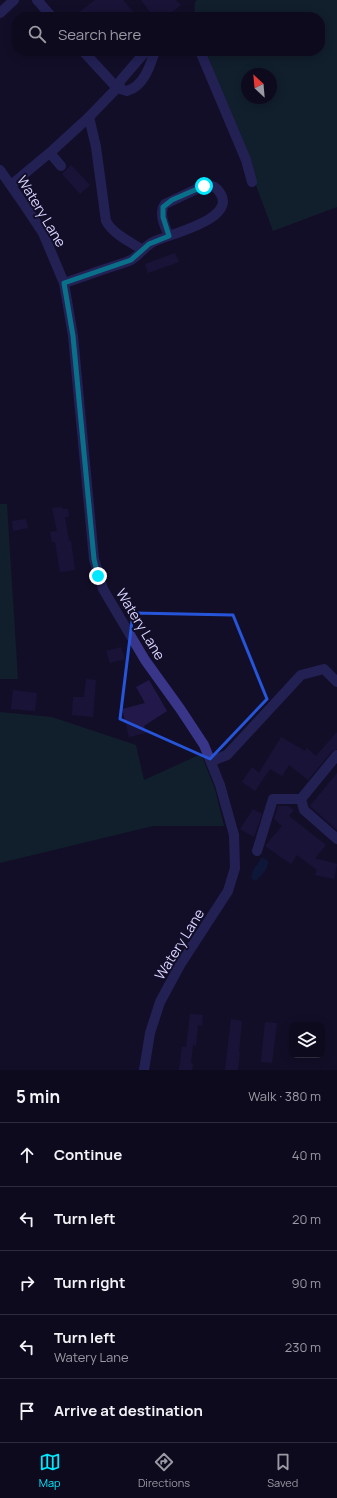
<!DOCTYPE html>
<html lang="en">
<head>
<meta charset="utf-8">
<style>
  :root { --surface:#0e0a1e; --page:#1c182b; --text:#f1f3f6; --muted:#9b9aa4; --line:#2e2b3c; --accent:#01e7ff }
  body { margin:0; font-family:Manrope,sans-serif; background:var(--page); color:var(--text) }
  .controls { position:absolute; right:12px; bottom:12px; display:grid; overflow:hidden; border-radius:8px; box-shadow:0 2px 10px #0003 }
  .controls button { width:36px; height:36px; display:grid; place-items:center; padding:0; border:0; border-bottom:1px solid var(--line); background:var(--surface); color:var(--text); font:20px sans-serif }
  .compass { position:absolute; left:241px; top:68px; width:36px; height:36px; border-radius:50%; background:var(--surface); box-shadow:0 2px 10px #0003; rotate:334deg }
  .stop { position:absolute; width:12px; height:12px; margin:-9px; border:3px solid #01e7ff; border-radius:50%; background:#fff }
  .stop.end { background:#01e7ff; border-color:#fff; box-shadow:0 1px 4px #0008 }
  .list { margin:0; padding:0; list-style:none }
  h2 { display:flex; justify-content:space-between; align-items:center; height:52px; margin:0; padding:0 16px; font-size:17px }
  h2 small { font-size:13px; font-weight:400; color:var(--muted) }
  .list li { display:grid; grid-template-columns:26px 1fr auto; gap:12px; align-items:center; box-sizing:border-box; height:64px; padding:0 16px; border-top:1px solid var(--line) }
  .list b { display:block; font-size:15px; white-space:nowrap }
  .list p { margin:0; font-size:13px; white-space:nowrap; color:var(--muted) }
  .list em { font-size:13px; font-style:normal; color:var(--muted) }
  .icon { flex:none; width:22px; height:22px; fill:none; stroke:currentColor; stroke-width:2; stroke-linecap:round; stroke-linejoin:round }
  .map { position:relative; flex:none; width:337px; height:1070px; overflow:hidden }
  .search { position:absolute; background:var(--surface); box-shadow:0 2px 10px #0003; left:12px; right:12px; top:12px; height:44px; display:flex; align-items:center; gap:10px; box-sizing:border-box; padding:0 14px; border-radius:16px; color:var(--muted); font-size:15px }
  .sheet { height:372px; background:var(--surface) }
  nav { display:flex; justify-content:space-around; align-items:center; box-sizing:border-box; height:56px; border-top:1px solid var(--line); background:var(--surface); font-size:11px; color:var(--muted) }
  nav a { display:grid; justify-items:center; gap:2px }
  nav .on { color:var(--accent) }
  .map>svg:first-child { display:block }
</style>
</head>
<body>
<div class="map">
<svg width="337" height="1070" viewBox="0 0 337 1070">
  <rect width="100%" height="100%" fill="#120e28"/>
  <g fill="#103231" fill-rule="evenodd">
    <path d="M197,0h140v207l-64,24 -67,-180h114v-34h-126l1,-15zM247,74h24v24h-24z"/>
    <polygon points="0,504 7,504 18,679 0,679"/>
    <polygon points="0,712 52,717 136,745 144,780 201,754 215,789 224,826 153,826 0,863"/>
  </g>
  <path fill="#09224c" d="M262,857l6,4c0,9 -6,13 -12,20l-5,-3c2,-12 6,-11 11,-21z"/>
  <g fill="#22194a">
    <polygon points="95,0 123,0 137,17 73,17"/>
    <polygon points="141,0 176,0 181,5 166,17 154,17"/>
    <polygon points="71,165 90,185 80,194 62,174"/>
    <polygon points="175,253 179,262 148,273 145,264"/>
    <polygon points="62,507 62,509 68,509 69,517 65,517 69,541 71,541 75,570 60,572 55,542 52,542 50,532 57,531 52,508"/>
    <polygon points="26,519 28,528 13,531 12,521"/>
    <polygon points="121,647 125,659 110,663 106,651"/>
    <polygon points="86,679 96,680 93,717 72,715 73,697 84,697"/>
    <polygon points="149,680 167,711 144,726 146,733 129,737 122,709 145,703 136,687"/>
    <polygon points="13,690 37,693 35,711 11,709"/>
    <polygon points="337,732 337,749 332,751 308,780 289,765 282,776 270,769 255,791 242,782 252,767 259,773 281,737 305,751 307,748 316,756"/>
    <polygon points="337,773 337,830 310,806"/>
    <polygon points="278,806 288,806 294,810 289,816 326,845 315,858 337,864 334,879 315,875 317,870 297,855 291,864 265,846 282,826 274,819"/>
    <polygon points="253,809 262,814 254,837 240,829"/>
    <polygon points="190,1014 203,1015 202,1026 198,1025 196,1046 193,1045 191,1063 193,1064 192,1070 179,1070 182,1047 186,1047"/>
    <polygon points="231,1019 242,1021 239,1052 240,1052 238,1070 225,1070"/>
    <polygon points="265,1022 277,1023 272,1063 261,1062"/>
  </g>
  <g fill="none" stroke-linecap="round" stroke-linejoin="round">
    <g stroke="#39368a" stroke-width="10">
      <polyline points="37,0 52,17"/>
      <polyline points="0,13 14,0"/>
      <path d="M83,51l34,37 10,3c17,-5 23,-25 28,-40"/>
      <polyline points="200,51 246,160 252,182"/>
      <path d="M89,117l7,30 10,74c7,13 24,21 37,29"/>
      <polyline points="50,153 61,166"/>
      <polyline points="0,170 23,203 43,233 64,283 73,336 94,559 103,589 145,660 181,710 204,745 220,785 234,835 235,868 228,891 180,965 160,1002 150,1033 144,1070"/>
      <polyline points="11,185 53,150 89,117 117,88 121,80 146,51"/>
      <path d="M64,283c16,-5 31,-11 47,-16 6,-2 14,-4 20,-7 9,-5 14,-15 24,-19 15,-7 89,-23 62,-52 -4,-4 -8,-4 -14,-3l-38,18c-7,9 0,23 4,32"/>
      <polyline points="337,755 301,799 304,810 337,839"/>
      <polyline points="212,761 227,755 301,675 324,669 337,682"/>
      <polyline points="257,851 273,799 301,799"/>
    </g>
  </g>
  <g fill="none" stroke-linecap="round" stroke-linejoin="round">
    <polyline stroke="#01e7ff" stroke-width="5" points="98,576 94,559 73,336 64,283 131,260 149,244 169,236 163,217 163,207 172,200 204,186"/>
  </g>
  <path d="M0 0H337V1070H0ZM133,613l100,2 34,84 -57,60 -90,-40z" fill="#120e28" fill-opacity=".55" fill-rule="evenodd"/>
  <path fill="none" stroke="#2655da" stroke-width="3" stroke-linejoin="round" d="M133,613l100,2 34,84 -57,60 -90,-40z"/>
  <g text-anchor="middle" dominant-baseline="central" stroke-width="4" stroke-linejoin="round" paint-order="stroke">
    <g font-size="14" fill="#d9d5ff" stroke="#120e28">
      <text transform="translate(42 211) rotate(59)">Watery Lane</text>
      <text transform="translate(141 624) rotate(59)">Watery Lane</text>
      <text transform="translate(179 944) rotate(-58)">Watery Lane</text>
    </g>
  </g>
</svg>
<div class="controls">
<button><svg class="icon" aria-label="layers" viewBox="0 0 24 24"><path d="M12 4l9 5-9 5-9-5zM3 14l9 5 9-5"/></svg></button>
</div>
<svg class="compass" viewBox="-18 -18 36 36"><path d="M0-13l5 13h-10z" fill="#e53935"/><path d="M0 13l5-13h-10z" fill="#9b9aa4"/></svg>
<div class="stop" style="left:204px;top:186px"></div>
<div class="stop end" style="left:98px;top:576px"></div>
<div class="search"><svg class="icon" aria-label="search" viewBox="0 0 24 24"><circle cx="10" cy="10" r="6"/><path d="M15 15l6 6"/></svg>Search here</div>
</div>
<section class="sheet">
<h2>5 min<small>Walk · 380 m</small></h2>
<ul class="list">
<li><svg class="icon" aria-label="ahead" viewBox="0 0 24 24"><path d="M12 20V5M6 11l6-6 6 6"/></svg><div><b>Continue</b></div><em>40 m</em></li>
<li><svg class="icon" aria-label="left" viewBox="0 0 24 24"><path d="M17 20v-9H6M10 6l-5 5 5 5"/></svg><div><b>Turn left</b></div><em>20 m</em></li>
<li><svg class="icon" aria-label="right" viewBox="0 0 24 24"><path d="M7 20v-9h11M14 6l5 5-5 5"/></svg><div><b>Turn right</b></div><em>90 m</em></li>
<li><svg class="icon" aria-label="left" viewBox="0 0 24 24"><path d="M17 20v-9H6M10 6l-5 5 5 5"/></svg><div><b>Turn left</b><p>Watery Lane</p></div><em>230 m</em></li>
<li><svg class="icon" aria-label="arrive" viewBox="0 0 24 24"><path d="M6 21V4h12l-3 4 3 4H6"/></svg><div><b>Arrive at destination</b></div></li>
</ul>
</section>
<nav>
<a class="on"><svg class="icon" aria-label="map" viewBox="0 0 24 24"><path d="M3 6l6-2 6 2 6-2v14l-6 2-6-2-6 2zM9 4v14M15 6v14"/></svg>Map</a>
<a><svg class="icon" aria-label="directions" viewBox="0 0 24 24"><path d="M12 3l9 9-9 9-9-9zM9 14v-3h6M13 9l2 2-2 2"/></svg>Directions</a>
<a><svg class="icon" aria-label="saved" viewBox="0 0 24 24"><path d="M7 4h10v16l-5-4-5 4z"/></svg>Saved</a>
</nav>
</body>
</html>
